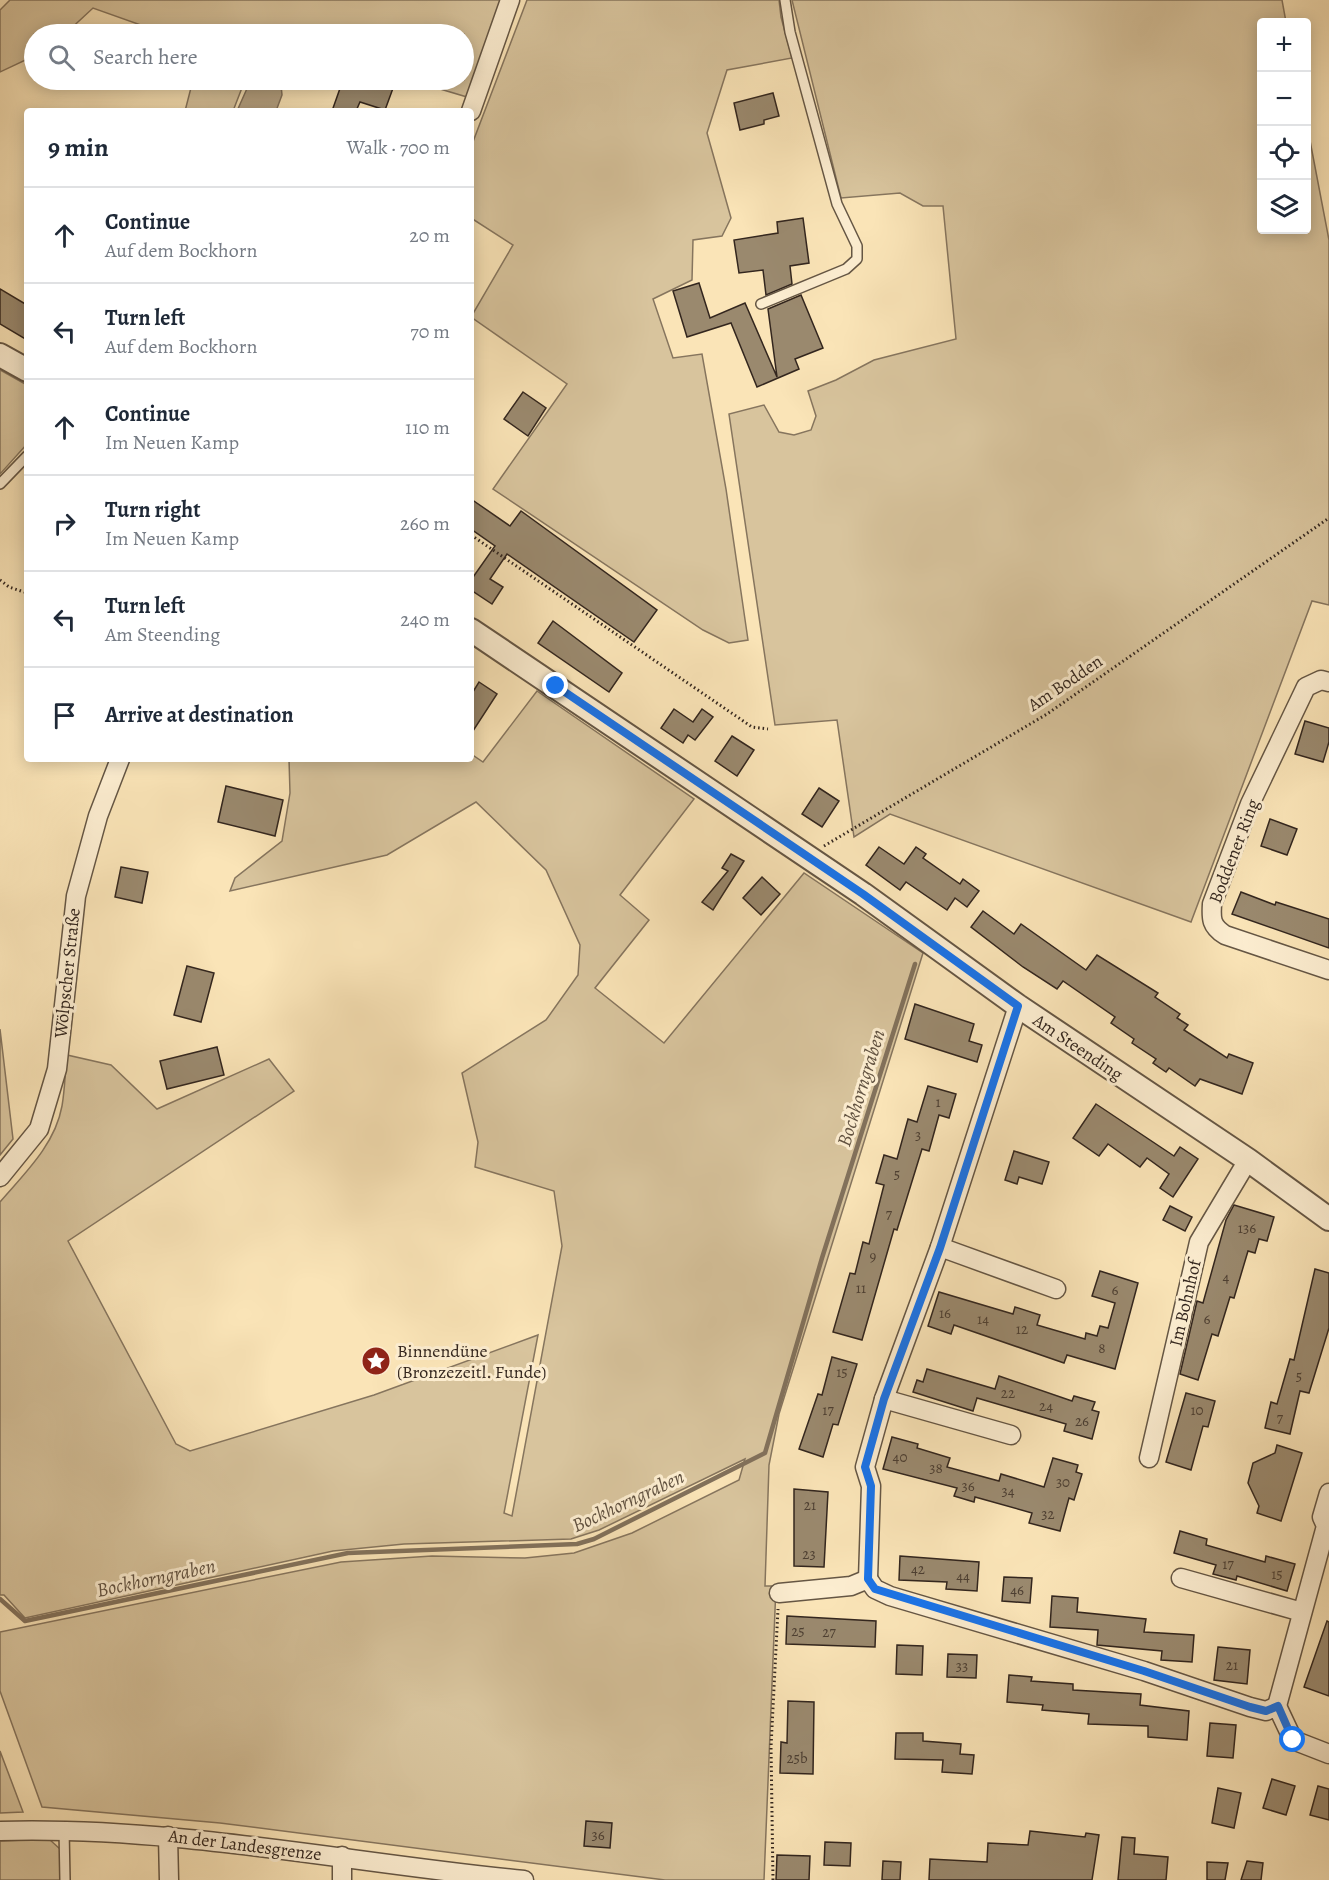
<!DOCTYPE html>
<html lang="en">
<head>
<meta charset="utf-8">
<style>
  :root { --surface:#fff; --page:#f2f2f3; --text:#1f2937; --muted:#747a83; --line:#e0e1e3 }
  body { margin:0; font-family:Alegreya,serif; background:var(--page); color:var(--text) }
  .controls { position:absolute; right:18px; top:18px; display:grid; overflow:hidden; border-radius:6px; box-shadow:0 3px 15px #0003 }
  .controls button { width:54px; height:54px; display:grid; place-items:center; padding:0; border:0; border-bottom:2px solid var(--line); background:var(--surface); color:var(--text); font:30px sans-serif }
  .stop { position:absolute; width:18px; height:18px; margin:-14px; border:4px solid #1a73e8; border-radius:50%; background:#fff }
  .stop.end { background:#1a73e8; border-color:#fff; box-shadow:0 2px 6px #0008 }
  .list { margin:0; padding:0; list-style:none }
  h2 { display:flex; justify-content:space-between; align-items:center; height:78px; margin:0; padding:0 24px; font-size:26px }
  h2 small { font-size:20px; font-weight:400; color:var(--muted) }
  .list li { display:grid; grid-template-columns:39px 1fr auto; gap:18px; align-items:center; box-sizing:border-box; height:96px; padding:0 24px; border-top:2px solid var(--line) }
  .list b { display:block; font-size:22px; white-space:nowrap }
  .list p { margin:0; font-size:20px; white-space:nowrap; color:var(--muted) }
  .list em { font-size:20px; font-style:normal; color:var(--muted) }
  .icon { flex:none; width:33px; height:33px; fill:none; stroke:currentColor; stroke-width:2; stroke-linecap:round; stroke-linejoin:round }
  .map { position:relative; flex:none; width:1329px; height:1880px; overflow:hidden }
  .search { position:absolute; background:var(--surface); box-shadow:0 3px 15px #0003; left:24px; top:24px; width:450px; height:66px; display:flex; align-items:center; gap:15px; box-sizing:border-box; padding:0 21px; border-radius:33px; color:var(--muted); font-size:22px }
  .panel { position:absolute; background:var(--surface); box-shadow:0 3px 15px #0003; left:24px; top:108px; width:450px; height:654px; border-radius:6px }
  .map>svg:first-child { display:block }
</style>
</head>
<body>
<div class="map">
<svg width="1329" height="1880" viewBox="0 0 1329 1880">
  <rect width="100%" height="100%" fill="#fae4b7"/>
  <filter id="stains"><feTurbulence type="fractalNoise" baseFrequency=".00333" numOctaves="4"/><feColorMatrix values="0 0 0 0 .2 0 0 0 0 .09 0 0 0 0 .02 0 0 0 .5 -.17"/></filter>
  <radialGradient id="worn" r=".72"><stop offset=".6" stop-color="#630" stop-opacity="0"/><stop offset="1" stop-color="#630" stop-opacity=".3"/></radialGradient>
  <g fill="#d8c49d" stroke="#86755e" stroke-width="1.5">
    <polygon points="10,0 502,0 467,97 410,80 464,80 464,34 166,34 93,8 65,34 34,34 34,56 0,72 0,10"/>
    <polygon points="527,0 779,0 781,17 792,58 727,70 707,133 731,218 722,236 693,240 692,280 653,299 673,358 702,354 726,489 748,640 729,643 703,630 493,489 567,384 471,317 513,245 471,218 471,147"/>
    <polygon points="792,0 1282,0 1286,22 1262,22 1262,230 1306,230 1307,125 1329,240 1329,605 1312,601 1191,922 890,814 854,837 837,720 775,725 729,414 764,405 779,432 794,435 811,430 816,416 808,391 836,380 874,360 956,339 943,206 923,206 900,193 841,198"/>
    <polygon points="193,80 245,80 233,111 185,111"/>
    <polygon points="0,370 27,385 27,444 0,474"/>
    <path d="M537,691l157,108 -74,96 29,25 -54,68 69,55 140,-170 119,80 -144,461 -10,51 -4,121h11l-12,294h-99l-445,-57 -178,-16 -42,-116v-59l341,-70 91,-6 93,2 49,-5 58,-20 107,-53 6,-21 -146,71 -28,9 -167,5 -71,7 -308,67 -21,-23h-4v-393c24,-28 55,-57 62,-96 3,-17 3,-34 5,-51l44,10 46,44 112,-50 25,32 -226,150 108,203 14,7 184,-56 164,-60 -34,178 8,3 50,-270 -8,-55 -79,-24 3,-25 -16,-69 84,-53 32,-45 2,-30 -34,-75 -70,-68 -89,53 -157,36 5,-13 47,-37 8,-48 -1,-34h182v-5l12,8z"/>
    <polygon points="0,1029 13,1139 0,1155"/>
    <polygon points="0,1751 23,1812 0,1813"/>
    <polygon points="49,1839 60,1849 61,1880 0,1880 0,1841"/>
  </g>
  <polygon fill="#b6a383" stroke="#82715b" stroke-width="1.5" points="263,80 271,80 281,85 282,95 276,111 237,111 249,84"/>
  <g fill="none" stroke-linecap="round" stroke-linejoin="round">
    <polyline stroke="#82715b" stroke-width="4.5" points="0,1599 25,1621 348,1553 577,1544 594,1539 765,1453 822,1258 915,964"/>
  </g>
  <g fill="#9a896e" stroke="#33261e" stroke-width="1.5">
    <polygon points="343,80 366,88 369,80 396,80 385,110 360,102 356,111 332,111"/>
    <polygon points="773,93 779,116 764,120 764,124 740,130 734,103"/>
    <polygon points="803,218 809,263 790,266 792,284 766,295 763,270 739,273 734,240 778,233 777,222"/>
    <polygon points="699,283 710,318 745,303 777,377 768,309 801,295 823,348 795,359 799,369 757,387 731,323 687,337 673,291"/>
    <polygon points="0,289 27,305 27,340 0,324"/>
    <polygon points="523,392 546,408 528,436 504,419"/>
    <polygon points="471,499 510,526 521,511 657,610 634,642 507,554 490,579 503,587 492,604 471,590 471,580 495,546 471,529"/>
    <polygon points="553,621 622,673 609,692 538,643"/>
    <polygon points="479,682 497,694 471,734 471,695"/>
    <polygon points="674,709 693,722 702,709 713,717 695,740 688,735 683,743 661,728"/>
    <polygon points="1305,721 1329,728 1329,742 1323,762 1295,754"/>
    <polygon points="732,736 754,750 737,776 715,761"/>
    <polygon points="226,786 283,800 275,836 218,822"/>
    <polygon points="819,788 839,801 822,827 802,814"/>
    <polygon points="1270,819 1297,829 1287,855 1261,846"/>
    <polygon points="879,847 904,864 916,847 926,854 923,858 960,884 963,879 979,891 967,907 955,898 947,910 906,882 900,890 866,865"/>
    <polygon points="731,854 744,861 713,910 702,902 728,871 722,868"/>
    <polygon points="121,867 148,872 142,903 115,897"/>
    <polygon points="762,877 780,894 761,915 743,898"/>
    <polygon points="1241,892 1275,905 1276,902 1329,919 1329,948 1232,914"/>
    <polygon points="983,911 1014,934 1021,924 1086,970 1097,955 1158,993 1155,997 1180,1014 1177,1018 1188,1025 1184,1030 1227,1058 1229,1054 1253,1063 1242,1094 1200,1079 1195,1086 1169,1068 1166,1072 1153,1063 1156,1059 1132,1043 1134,1039 1111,1023 1115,1017 1063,981 1057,989 1023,967 971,927"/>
    <polygon points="187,966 214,973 201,1022 174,1015"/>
    <polygon points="915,1004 974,1024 969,1041 982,1045 977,1062 905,1039"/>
    <polygon points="217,1047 224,1075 167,1089 160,1061"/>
    <polygon points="928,1086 956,1094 949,1118 939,1115 929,1151 922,1149 897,1230 894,1229 862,1340 833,1332 850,1273 855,1274 863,1242 869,1244 884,1185 876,1183 884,1155 897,1159 908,1119 917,1122"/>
    <polygon points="1096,1104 1174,1156 1180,1147 1198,1159 1173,1197 1160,1188 1169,1174 1147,1158 1140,1167 1108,1144 1099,1156 1073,1138"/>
    <polygon points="1014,1151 1049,1162 1042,1184 1019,1177 1017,1184 1005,1180"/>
    <polygon points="1234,1205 1274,1217 1267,1241 1259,1239 1255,1253 1248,1251 1234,1298 1230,1297 1218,1336 1212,1334 1198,1380 1180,1374 1197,1301 1203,1303 1226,1220"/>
    <polygon points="1170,1206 1192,1217 1185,1231 1163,1220"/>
    <polygon points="1315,1269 1329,1273 1329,1328 1309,1393 1300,1391 1290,1434 1265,1428 1271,1402 1277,1404 1290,1359 1294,1360"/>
    <polygon points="1100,1271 1138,1283 1115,1369 1067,1355 1064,1363 954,1325 951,1334 928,1326 939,1292 1013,1314 1015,1307 1040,1315 1037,1325 1085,1339 1086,1333 1097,1336 1100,1326 1108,1328 1115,1303 1092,1296"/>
    <polygon points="832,1357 857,1364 838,1425 833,1424 823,1457 799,1449 818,1394 822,1395"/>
    <polygon points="927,1369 995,1389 999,1376 1072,1401 1074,1396 1095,1402 1092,1410 1099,1412 1092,1439 1064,1431 1066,1424 977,1398 973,1411 913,1392 917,1380 923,1382"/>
    <polygon points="1186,1393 1215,1401 1208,1427 1203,1426 1191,1470 1166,1462"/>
    <polygon points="892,1437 918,1444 917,1448 950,1458 947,1467 999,1481 1001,1474 1044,1487 1053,1458 1078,1465 1076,1472 1082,1474 1074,1500 1069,1498 1060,1531 1029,1523 1032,1513 975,1497 974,1502 954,1496 957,1488 883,1469"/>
    <polygon points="1277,1445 1302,1453 1281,1521 1257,1513 1259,1506 1248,1483 1253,1463 1275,1453"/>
    <polygon points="794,1489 828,1492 824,1567 794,1566"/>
    <polygon points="1180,1531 1207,1539 1206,1545 1265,1562 1266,1556 1295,1564 1287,1591 1237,1576 1236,1580 1213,1574 1216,1565 1174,1553"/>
    <polygon points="900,1556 979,1562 977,1591 946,1589 947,1582 899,1580"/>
    <polygon points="1004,1577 1032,1578 1030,1603 1002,1601"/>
    <polygon points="1052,1596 1078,1598 1077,1612 1146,1619 1144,1632 1194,1635 1192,1662 1161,1660 1162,1651 1097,1645 1098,1630 1050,1627"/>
    <polygon points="787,1616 876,1621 875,1647 786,1644"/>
    <polygon points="1327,1621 1329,1622 1329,1696 1304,1687"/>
    <polygon points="897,1645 923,1646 922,1675 896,1674"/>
    <polygon points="1218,1647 1250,1650 1247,1684 1214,1680"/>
    <polygon points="948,1654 977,1655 976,1678 947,1677"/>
    <polygon points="1009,1675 1032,1677 1031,1681 1073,1684 1073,1690 1141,1694 1140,1705 1189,1711 1187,1740 1148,1737 1148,1726 1088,1724 1089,1714 1042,1710 1043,1705 1007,1702"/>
    <polygon points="788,1701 814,1702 813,1774 780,1773 781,1742 787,1743"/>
    <polygon points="1210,1723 1236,1725 1233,1758 1207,1756"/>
    <polygon points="896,1733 923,1733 923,1741 961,1744 960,1754 974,1755 972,1774 942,1772 943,1760 895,1759"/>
    <polygon points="1272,1779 1295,1786 1286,1815 1263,1808"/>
    <polygon points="1318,1786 1329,1789 1329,1820 1310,1815"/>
    <polygon points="1218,1788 1241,1793 1234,1828 1212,1823"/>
    <polygon points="586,1821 612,1823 610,1848 584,1846"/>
    <polygon points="1030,1831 1085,1837 1086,1833 1099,1835 1092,1880 929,1880 930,1859 987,1862 988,1843 1028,1845"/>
    <polygon points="1122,1837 1135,1838 1134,1854 1168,1857 1166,1880 1118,1880"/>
    <polygon points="825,1842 851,1843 850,1866 824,1865"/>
    <polygon points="777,1855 810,1856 809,1880 776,1880"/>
    <polygon points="883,1861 901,1862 900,1880 882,1880"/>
    <polygon points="1247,1861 1263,1863 1261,1880 1241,1880"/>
    <polygon points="1207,1862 1228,1863 1225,1880 1207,1880"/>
  </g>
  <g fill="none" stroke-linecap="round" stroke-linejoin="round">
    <g stroke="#655644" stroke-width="12">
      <g id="service">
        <polyline points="761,304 846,269 857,259 857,246 837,204 790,32 785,0"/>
        <polyline points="0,484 27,456"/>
        <polyline points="64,1829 65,1880"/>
      </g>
    </g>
    <g stroke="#655644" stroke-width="21">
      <g id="minor">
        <polyline points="471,111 510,0"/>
        <path d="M1329,682l-8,-2 -15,7 -56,117 -38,100c-1,15 -1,22 13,31l104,35"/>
        <polyline points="0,1177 39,1129 57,1069 76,896 98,816 120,759"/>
        <polyline points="940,1247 1056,1289"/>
        <polyline points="884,1399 1011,1435"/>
        <polyline points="1149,1458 1199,1242 1248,1160"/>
        <polyline points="1181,1578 1302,1612"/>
        <polyline points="868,1579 871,1486 865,1467 884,1399 940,1247 1018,1006"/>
        <polyline points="779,1593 851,1586 868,1579 875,1589 890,1596 1144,1671 1250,1707 1266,1711 1277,1706 1293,1740 1329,1754"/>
        <polyline points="1277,1706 1326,1526 1322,1517 1329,1493"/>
        <path d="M0,1831c176,-5 349,32 524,49"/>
        <polyline points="168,1836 169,1880"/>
        <polyline points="342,1856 342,1880"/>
      </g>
    </g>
    <g stroke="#655644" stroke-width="26">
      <g id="tertiary">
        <polyline points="0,355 27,370"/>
        <polyline points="471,630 863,894 1018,1006 1248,1160 1329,1219"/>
      </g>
    </g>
    <g stroke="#33261e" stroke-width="3" stroke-dasharray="1.5 3" stroke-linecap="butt">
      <polyline points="471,535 752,727 768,729"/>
      <polyline points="0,580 9,587 27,593"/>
      <polyline points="824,846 1047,714 1329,518"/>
      <polyline points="773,1880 771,1747 778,1609"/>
    </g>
    <use href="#service" stroke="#fcedd0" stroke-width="9"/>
    <use href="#minor" stroke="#fcedd0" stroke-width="18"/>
    <use href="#tertiary" stroke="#fcedd0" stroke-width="22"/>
  </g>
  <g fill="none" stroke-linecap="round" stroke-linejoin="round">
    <polyline stroke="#1a73e8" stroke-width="8" points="556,686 863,894 1018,1006 940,1248 884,1399 865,1467 871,1486 868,1579 875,1589 1144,1671 1250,1707 1266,1711 1278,1706 1293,1740"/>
  </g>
  <defs>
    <g id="sight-disc" transform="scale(1.5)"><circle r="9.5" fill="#8f2418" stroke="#fcedd0"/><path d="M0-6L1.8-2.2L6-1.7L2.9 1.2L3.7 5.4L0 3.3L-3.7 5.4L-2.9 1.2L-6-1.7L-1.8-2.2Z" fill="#fff"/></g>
  </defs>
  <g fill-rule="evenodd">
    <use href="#sight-disc" x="376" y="1361"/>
  </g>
  <g text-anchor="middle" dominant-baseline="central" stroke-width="6" stroke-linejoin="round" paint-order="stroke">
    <g font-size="15" fill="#4d3f32">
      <text x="938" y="1102">1</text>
      <text x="918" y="1135">3</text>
      <text x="897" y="1174">5</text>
      <text x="889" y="1214">7</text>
      <text x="1247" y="1228">136</text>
      <text x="873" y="1256">9</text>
      <text x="1226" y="1277">4</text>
      <text x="861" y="1288">11</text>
      <text x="1115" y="1290">6</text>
      <text x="945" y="1313">16</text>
      <text x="983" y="1319">14</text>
      <text x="1207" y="1319">6</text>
      <text x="1022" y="1329">12</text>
      <text x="1102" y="1348">8</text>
      <text x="842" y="1372">15</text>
      <text x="1299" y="1376">5</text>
      <text x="1008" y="1393">22</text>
      <text x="1046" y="1406">24</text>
      <text x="828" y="1410">17</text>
      <text x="1197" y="1410">10</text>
      <text x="1280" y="1418">7</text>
      <text x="1082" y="1421">26</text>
      <text x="900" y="1457">40</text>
      <text x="936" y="1468">38</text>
      <text x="1063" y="1482">30</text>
      <text x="968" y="1486">36</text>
      <text x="1008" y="1491">34</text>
      <text x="810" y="1505">21</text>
      <text x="1048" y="1514">32</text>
      <text x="809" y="1554">23</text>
      <text x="1228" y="1564">17</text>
      <text x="918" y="1569">42</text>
      <text x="1277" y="1574">15</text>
      <text x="963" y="1576">44</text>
      <text x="1017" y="1590">46</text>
      <text x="798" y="1631">25</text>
      <text x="829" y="1632">27</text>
      <text x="1232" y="1665">21</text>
      <text x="962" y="1666">33</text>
      <text x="797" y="1758">25b</text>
      <text x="598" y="1835">36</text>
    </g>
    <g font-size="18" fill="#33261e" stroke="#fcedd0">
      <text transform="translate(1065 683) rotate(-34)">Am Bodden</text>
      <text transform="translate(1234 851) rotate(-69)">Boddener Ring</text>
      <text transform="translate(67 973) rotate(-84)">Wölpscher Straße</text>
      <text transform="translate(1078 1047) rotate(34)">Am Steending</text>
      <text transform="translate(1185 1303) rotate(-77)">Im Bohnhof</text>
      <text transform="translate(245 1845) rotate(7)">An der Landesgrenze</text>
    </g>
    <g font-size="18" fill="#33261e" stroke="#fcedd0" text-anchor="start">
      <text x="397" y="1351">Binnendüne<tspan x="397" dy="21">(Bronzezeitl. Funde)</tspan></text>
    </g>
    <g font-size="20" font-style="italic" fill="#615241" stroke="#fcedd0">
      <text transform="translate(861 1088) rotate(-73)">Bockhorngraben</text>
      <text transform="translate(628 1501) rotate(-25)">Bockhorngraben</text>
      <text transform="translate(156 1578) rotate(-12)">Bockhorngraben</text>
    </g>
  </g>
  <rect width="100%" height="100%" filter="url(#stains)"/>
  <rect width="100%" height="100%" fill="url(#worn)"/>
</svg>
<div class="controls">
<button>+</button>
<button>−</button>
<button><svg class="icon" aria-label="locate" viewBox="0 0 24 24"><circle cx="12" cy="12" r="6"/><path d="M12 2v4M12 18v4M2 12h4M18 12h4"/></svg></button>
<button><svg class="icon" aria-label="layers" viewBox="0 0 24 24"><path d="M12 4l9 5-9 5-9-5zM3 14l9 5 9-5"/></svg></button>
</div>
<div class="stop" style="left:1293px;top:1740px"></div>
<div class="stop end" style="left:556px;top:686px"></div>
<div class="search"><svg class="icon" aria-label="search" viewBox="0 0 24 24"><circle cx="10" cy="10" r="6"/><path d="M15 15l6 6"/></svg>Search here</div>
<section class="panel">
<h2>9 min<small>Walk · 700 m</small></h2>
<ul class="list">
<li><svg class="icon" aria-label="ahead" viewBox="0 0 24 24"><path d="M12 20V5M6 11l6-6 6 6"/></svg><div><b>Continue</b><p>Auf dem Bockhorn</p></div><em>20 m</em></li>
<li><svg class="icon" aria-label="left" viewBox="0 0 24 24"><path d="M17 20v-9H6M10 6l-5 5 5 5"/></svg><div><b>Turn left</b><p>Auf dem Bockhorn</p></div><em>70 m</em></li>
<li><svg class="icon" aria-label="ahead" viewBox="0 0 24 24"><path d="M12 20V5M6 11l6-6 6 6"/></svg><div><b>Continue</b><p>Im Neuen Kamp</p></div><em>110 m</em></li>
<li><svg class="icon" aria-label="right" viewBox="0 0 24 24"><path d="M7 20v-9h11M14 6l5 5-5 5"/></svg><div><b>Turn right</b><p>Im Neuen Kamp</p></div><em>260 m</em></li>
<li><svg class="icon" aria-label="left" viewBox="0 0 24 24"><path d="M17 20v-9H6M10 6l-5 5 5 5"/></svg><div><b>Turn left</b><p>Am Steending</p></div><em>240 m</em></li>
<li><svg class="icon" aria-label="arrive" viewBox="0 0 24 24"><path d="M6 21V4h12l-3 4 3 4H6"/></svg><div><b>Arrive at destination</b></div></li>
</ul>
</section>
</div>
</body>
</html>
